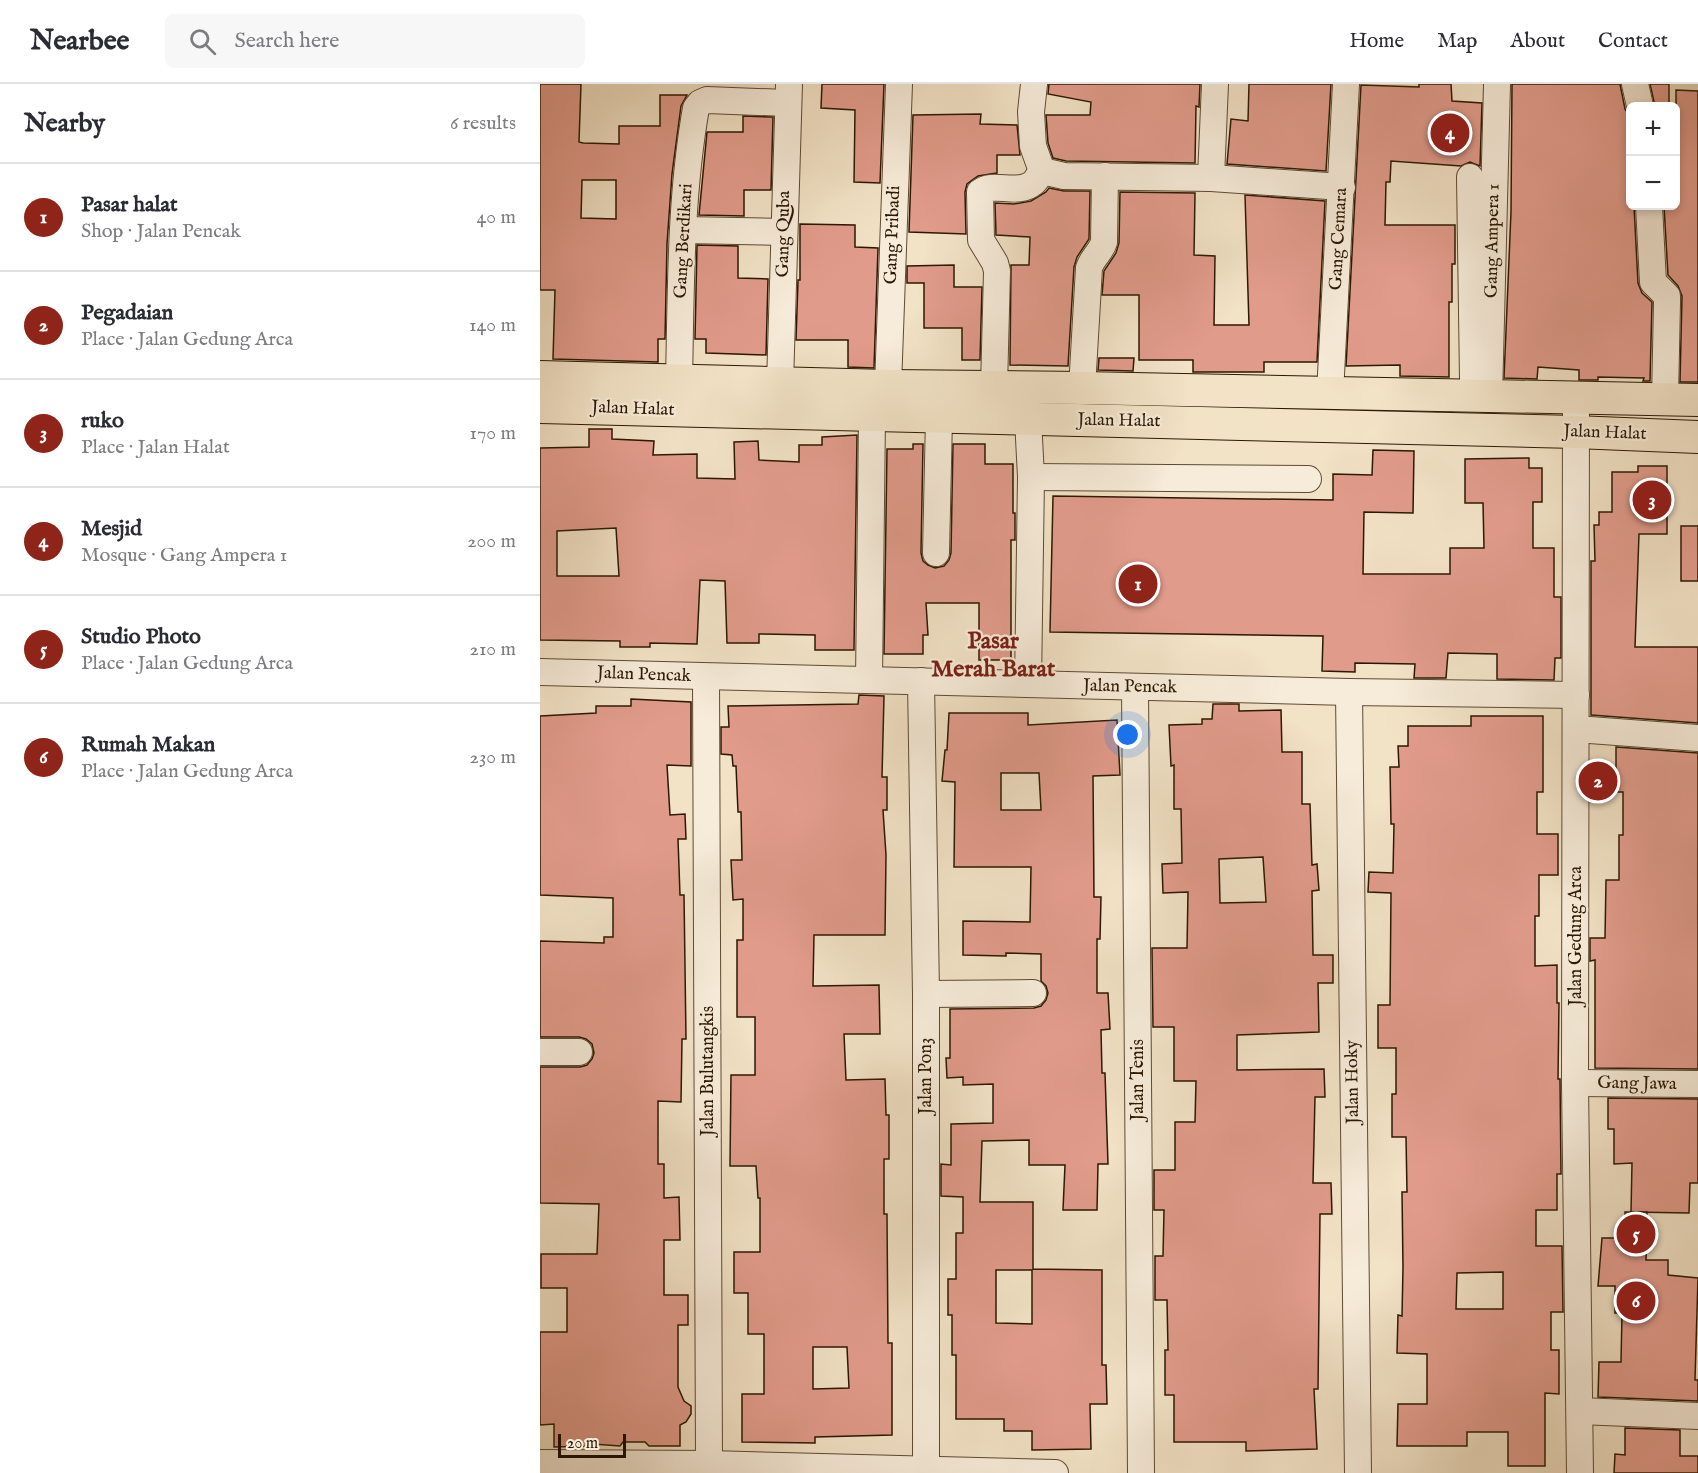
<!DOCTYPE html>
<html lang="en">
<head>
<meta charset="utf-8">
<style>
  :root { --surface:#fff; --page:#f7f7f7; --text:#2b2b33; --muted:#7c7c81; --line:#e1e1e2; --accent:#8f2418 }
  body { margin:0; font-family:"IM FELL English",serif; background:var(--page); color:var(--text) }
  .controls { position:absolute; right:18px; top:18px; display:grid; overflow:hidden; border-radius:9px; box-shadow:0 3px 9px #0003 }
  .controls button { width:54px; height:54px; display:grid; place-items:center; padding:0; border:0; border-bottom:2px solid var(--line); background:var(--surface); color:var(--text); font:30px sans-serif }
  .scale { position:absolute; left:18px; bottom:15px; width:68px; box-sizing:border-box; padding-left:6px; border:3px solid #2c1802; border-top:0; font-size:16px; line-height:21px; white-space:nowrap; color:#2c1802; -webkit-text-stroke:4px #f7ecda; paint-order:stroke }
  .you { position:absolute; left:588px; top:651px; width:21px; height:21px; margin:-15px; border:4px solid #fff; border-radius:50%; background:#1a73e8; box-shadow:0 0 0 9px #1a73e833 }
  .badge { display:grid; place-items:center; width:39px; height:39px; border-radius:50%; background:var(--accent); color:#fff; font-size:20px; font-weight:700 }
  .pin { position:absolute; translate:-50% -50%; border:3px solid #fff; box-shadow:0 2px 6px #0006 }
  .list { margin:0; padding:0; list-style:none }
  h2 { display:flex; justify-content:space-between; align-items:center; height:78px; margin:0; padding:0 24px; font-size:26px }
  h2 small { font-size:20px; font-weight:400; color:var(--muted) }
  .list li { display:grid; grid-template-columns:39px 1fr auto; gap:18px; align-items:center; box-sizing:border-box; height:108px; padding:0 24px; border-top:2px solid var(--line) }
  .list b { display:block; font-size:22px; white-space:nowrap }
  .list p { margin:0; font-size:20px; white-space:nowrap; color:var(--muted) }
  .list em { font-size:20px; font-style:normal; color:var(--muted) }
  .icon { flex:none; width:33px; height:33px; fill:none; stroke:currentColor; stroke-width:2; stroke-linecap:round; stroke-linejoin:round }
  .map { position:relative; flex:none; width:1158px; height:1389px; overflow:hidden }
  header { display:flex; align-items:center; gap:36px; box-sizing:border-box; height:84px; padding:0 30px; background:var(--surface); border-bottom:2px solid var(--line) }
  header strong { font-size:28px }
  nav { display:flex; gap:33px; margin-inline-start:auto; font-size:21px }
  .search { width:420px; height:54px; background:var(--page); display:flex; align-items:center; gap:15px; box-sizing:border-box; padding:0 21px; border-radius:9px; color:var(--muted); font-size:22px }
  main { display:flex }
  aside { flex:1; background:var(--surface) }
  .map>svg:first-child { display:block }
</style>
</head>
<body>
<header>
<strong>Nearbee</strong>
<div class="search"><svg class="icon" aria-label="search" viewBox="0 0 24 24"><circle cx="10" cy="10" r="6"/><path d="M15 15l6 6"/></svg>Search here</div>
<nav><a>Home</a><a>Map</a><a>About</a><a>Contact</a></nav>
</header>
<main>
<aside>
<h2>Nearby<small>6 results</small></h2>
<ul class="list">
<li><span class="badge">1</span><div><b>Pasar halat</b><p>Shop · Jalan Pencak</p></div><em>40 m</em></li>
<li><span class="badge">2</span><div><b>Pegadaian</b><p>Place · Jalan Gedung Arca</p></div><em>140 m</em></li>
<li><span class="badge">3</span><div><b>ruko</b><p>Place · Jalan Halat</p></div><em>170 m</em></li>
<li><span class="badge">4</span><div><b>Mesjid</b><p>Mosque · Gang Ampera 1</p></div><em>200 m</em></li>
<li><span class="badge">5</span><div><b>Studio Photo</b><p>Place · Jalan Gedung Arca</p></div><em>210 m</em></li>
<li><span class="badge">6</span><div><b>Rumah Makan</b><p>Place · Jalan Gedung Arca</p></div><em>230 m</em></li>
</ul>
</aside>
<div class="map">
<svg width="1158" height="1389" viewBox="0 0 1158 1389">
  <rect width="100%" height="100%" fill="#f2e2c6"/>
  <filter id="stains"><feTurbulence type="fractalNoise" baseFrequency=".00333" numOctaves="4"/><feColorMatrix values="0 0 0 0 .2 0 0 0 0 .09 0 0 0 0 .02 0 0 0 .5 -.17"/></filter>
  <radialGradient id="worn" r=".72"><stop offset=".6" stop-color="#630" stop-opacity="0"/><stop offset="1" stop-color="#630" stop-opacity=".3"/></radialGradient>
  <g fill="#e19b8b" stroke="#2c1802" stroke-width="1.5" fill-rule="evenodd">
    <path d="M0,0h41l-2,58 4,1 36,1v-18h41v-31h27l-6,11 -9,68 -5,70 -2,95h-7v23l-105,-3 2,-69h-15zM42,96h34v39l-35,-1z"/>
    <polygon points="282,0 344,0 340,99 314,98 315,26 281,24"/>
    <polygon points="509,0 660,0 659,23 656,22 655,79 526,77 513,74 508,59 506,31 550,31 551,18 508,10"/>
    <polygon points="709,0 791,0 786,87 687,80 691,35 708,37"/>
    <polygon points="879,0 911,0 912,17 942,19 940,82 930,78 921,82 851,77 850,98 846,98 845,141 915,141 915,180 912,180 912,218 909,218 909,293 860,292 860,281 806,282 821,1 879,3"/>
    <polygon points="972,0 1080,0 1085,25 1090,33 1090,122 1094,122 1098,199 1102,209 1112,218 1110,297 1103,297 1104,294 1058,293 1058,296 1039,296 1039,286 998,283 997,295 964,294 971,128"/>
    <polygon points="1110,0 1129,0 1129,22 1115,22"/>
    <polygon points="1136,6 1158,7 1158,298 1140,298 1142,212 1138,202 1128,191 1124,122 1136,122"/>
    <polygon points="441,30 440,40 477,41 480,71 457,71 457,89 438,92 427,100 425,108 426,150 369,148 373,31"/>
    <polygon points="203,32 233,33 231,106 204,106 204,132 159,131 167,48 203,48"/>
    <polygon points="509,104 524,107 550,107 549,155 537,173 534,183 528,282 470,281 471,181 489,181 490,153 456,151 455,119 474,120 491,117 506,108"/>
    <polygon points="580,108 655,109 654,171 675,172 674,241 709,241 705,111 785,117 777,278 724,278 724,288 653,288 653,276 599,276 599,211 562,211 564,187 576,169 579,159"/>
    <polygon points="260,140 315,141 315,163 338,164 334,284 308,283 308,256 256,256 258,196 260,196"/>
    <polygon points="157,161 198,162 198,194 228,195 226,271 166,269 166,255 155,255"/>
    <polygon points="414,181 414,203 442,203 440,276 422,276 422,244 384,244 384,199 367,199 367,182"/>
    <polygon points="559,274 594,274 593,287 558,286"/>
    <path d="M49,345h23v10l42,2 -1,14 44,-1v24l38,1 -1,-37 24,-1 1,19 40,2v-17h23v-8l35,-2 -3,215h-39v-15l-56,-1v9h-32l-2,-62 -25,-1 -3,64 -47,-1v4h-30v-6l-80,-1v-192l49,-1zM76,444l3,48h-62v-45z"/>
    <polygon points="373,360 383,360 381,469 383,477 388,481 395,484 404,482 409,476 411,469 413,360 445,360 445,380 473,380 473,429 475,429 475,456 471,456 471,576 439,576 439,519 386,519 388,551 383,551 383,570 344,570 347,365 373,365"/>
    <polygon points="833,366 874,367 873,429 824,428 823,490 910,490 910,464 944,464 943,419 925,419 925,375 989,374 989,384 1002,384 1002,418 993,418 993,464 1014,464 1014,513 1021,513 1021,574 1015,574 1014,596 957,595 957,570 908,569 906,594 874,594 875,580 815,579 815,588 782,587 783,552 510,548 513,412 793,416 793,390 832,391"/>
    <polygon points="1098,382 1127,382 1127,450 1099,450 1095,563 1158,563 1158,639 1051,631 1051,477 1055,477 1054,441 1059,441 1059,428 1072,428 1072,388 1098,388"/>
    <rect x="1141" y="442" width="17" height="55"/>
    <path d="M319,611l25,1 -2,81h5v33h-4l3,45 -1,80h-71l-1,51 66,-1 1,49h-36l2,46 39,-1 1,36h3v44h-5v55h3l1,129h4v92l-77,2v6l-73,-1v-48h22v-60h-16v-41h-14v-41h26v-54h-2l-2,-32h-26l1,-91h24v-58h-18v-77h6v-41l-10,1 -2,-40h11l-1,-48h-3l-2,-46h-3l-1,-11 -11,-1v-27h8l-1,-21 130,-2zM273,1263h34l2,41 -36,1z"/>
    <polygon points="91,615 151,618 151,682 127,681 130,731 145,730 146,755 138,755 140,811 144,811 146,955 142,955 141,1018 118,1017 118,1080 124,1080 124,1114 139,1113 140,1156 124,1156 124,1211 148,1211 148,1241 138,1241 138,1303 144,1317 151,1322 151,1330 146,1338 140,1341 140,1362 109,1362 105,1358 83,1358 80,1362 53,1360 53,1362 14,1363 14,1340 0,1341 0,1248 27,1248 27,1204 1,1204 1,1170 57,1170 59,1120 0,1119 0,983 40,983 47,981 52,975 54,969 52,960 46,955 39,953 0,953 0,857 64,859 64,853 73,853 73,814 0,811 0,632 56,629 56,622 91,622"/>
    <path d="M673,620h26v7l42,-1 1,42h20v52h8l2,61 5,-1 2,26 -7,1 1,64h20v28h-15l1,49 -82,3v35l87,-1 1,28h-10l-2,86h18l1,31h-12l-2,175h-4l3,60 -71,2v-9h-72v-47h-9v-45h3l-1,-50h-12v-44h8l1,-46h-10v-40h21v-48h20l1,-41h-22v-54h-21l-1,-79h35l1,-56 -25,1 -1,-29 20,-1 -1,-54h-7v-44l-3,1 -2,-41 33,-1v-5h10zM723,773l3,45 -46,1 -1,-44z"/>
    <path d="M409,629h79v12l89,-5 3,55 -27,1 1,121h7l-1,42h-3v54h11l2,36 -9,1 1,43h3l3,91h-10l-1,46h-34l2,-45h-36v-25l-47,1 -2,61h53v67l69,1v95h4l1,39h-17l1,45 -59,1v-19h-28v-12h-48v-64h-4v-40h-4v-36h8v-46h7v-36l-22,-1v-32l10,1v-41l42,-1v-39l-30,1v-8l-16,1 -1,-20h4v-49l84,-1 7,-2 5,-6 2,-7 -2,-7 -5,-5v-27l-35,-1v3l-43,-1v-34l67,1 1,-55h-77l1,-85 -13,-1 3,-31h2zM461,689h38l2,37h-40zM456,1186h36v54l-36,-1z"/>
    <path d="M931,632h72v76h-6v42h21v41h-19v41h-4v50l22,-1v38h2l-1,76h2l1,95h-4v36h-21v36h26l1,66h-12v38h8v44l-14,-1v73h-37v-34h-41v14h-70l1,-42h29v-50l-30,-1 1,-38 4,1 1,-49 -1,-75h5l-1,-55h-14v-43h4v-46h-18v-43h12l1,-112 -23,-1 1,-20 24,1 1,-49h-3l-1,-57h9l-1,-21h10v-20h63zM963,1188v37h-47l1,-36z"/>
    <polygon points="1076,663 1158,669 1158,985 1055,984 1055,876 1050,877 1050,854 1065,854 1066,796 1079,796 1079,751 1083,751 1083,708 1076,708 1076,705 1050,706 1050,688 1076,688"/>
    <polygon points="1068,1014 1158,1015 1158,1099 1150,1099 1149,1129 1091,1128 1092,1079 1074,1080 1074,1045 1068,1045"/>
    <polygon points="1085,1128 1107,1128 1106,1176 1128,1176 1128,1191 1158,1194 1155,1296 1158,1296 1158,1317 1058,1313 1059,1278 1081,1278 1082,1229 1075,1229 1075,1202 1058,1202 1062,1154 1085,1154"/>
    <polygon points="1085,1344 1140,1346 1140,1372 1158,1372 1158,1389 1074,1389 1075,1370 1085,1371"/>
  </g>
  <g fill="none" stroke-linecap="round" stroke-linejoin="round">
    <g stroke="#5e4a33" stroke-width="28">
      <g id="minor">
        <polyline points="494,0 491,28 493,62 502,87"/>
        <polyline points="1095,0 1100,22"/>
        <polyline points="502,87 524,92 671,94 802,103"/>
        <polyline points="930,93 933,295"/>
        <polyline points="671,94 675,0"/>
        <polyline points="1109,122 1113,198 1127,212 1127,218 1125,315"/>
        <polyline points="143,146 244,148"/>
        <path d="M139,297c2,-91 1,-183 17,-273l4,-5 7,-3 80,3"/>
        <polyline points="240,300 249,0"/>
        <polyline points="348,302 359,0"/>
        <path d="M454,303l3,-116 -2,-8 -14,-23 -1,-48c13,-11 38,4 53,-9 4,-3 6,-9 9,-12"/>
        <path d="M542,304l7,-120c3,-10 12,-16 15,-26l1,-66"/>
        <polyline points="790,310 806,0"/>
        <polyline points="949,313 957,0"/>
        <polyline points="1036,315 1035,999 1040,1389"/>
        <polyline points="491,393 768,395"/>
        <polyline points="396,469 399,334"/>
        <polyline points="0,588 809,608 1036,611"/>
        <polyline points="166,593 169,1380"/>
        <polyline points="329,596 332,332"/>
        <polyline points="381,597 386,910 386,1387"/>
        <polyline points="488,600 491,393 488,335"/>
        <polyline points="595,603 601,1389"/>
        <polyline points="809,608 818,1389"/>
        <polyline points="1036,645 1158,654"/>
        <polyline points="386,910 493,909"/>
        <polyline points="0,968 39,968"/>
        <polyline points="1035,999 1158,1000"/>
        <polyline points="1040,1327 1158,1332"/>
        <polyline points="0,1379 169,1380 515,1389"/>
      </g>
    </g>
    <g stroke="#2c1802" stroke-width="34">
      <g id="major">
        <polyline points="0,293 348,302 542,304 1158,316"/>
        <polyline points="0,323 1035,348 1158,353"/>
      </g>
    </g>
    <use href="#minor" stroke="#f7ecda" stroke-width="26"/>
    <use href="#major" stroke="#f2e2c6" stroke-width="32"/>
  </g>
  <g text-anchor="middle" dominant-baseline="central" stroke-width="4.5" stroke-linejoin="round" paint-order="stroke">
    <g font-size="18" fill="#2c1802" stroke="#f7ecda">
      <text transform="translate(244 150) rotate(-89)">Gang Quba</text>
      <text transform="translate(353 151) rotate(-88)">Gang Pribadi</text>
      <text transform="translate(799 155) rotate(-87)">Gang Cemara</text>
      <text transform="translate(144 157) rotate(-87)">Gang Berdikari</text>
      <text transform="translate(953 157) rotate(-89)">Gang Ampera 1</text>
      <text transform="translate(93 325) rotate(2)">Jalan Halat</text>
      <text transform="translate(579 337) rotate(1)">Jalan Halat</text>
      <text transform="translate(1065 349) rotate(2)">Jalan Halat</text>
      <text transform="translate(104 591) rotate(2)">Jalan Pencak</text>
      <text transform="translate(590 603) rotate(1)">Jalan Pencak</text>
      <text transform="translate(1036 852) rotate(-90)">Jalan Gedung Arca</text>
      <text transform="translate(168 987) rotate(-90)">Jalan Bulutangkis</text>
      <text transform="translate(386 992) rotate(-90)">Jalan Pon3</text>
      <text transform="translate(598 996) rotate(-90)">Jalan Tenis</text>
      <text transform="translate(813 998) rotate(-91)">Jalan Hoky</text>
      <text transform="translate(1097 1000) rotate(1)">Gang Jawa</text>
    </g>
    <g font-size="24" font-weight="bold" fill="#7a1f14" stroke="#f7ecda">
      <text x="453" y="557">Pasar<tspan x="453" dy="28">Merah Barat</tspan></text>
    </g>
  </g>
  <rect width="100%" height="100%" filter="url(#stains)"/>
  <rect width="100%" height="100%" fill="url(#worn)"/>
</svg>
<div class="controls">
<button>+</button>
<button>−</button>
</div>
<div class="scale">20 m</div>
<div class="you"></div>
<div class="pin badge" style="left:598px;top:500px">1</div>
<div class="pin badge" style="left:1058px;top:697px">2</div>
<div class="pin badge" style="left:1112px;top:416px">3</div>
<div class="pin badge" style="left:910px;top:49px">4</div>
<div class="pin badge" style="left:1096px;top:1150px">5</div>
<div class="pin badge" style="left:1096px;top:1217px">6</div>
</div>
</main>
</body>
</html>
